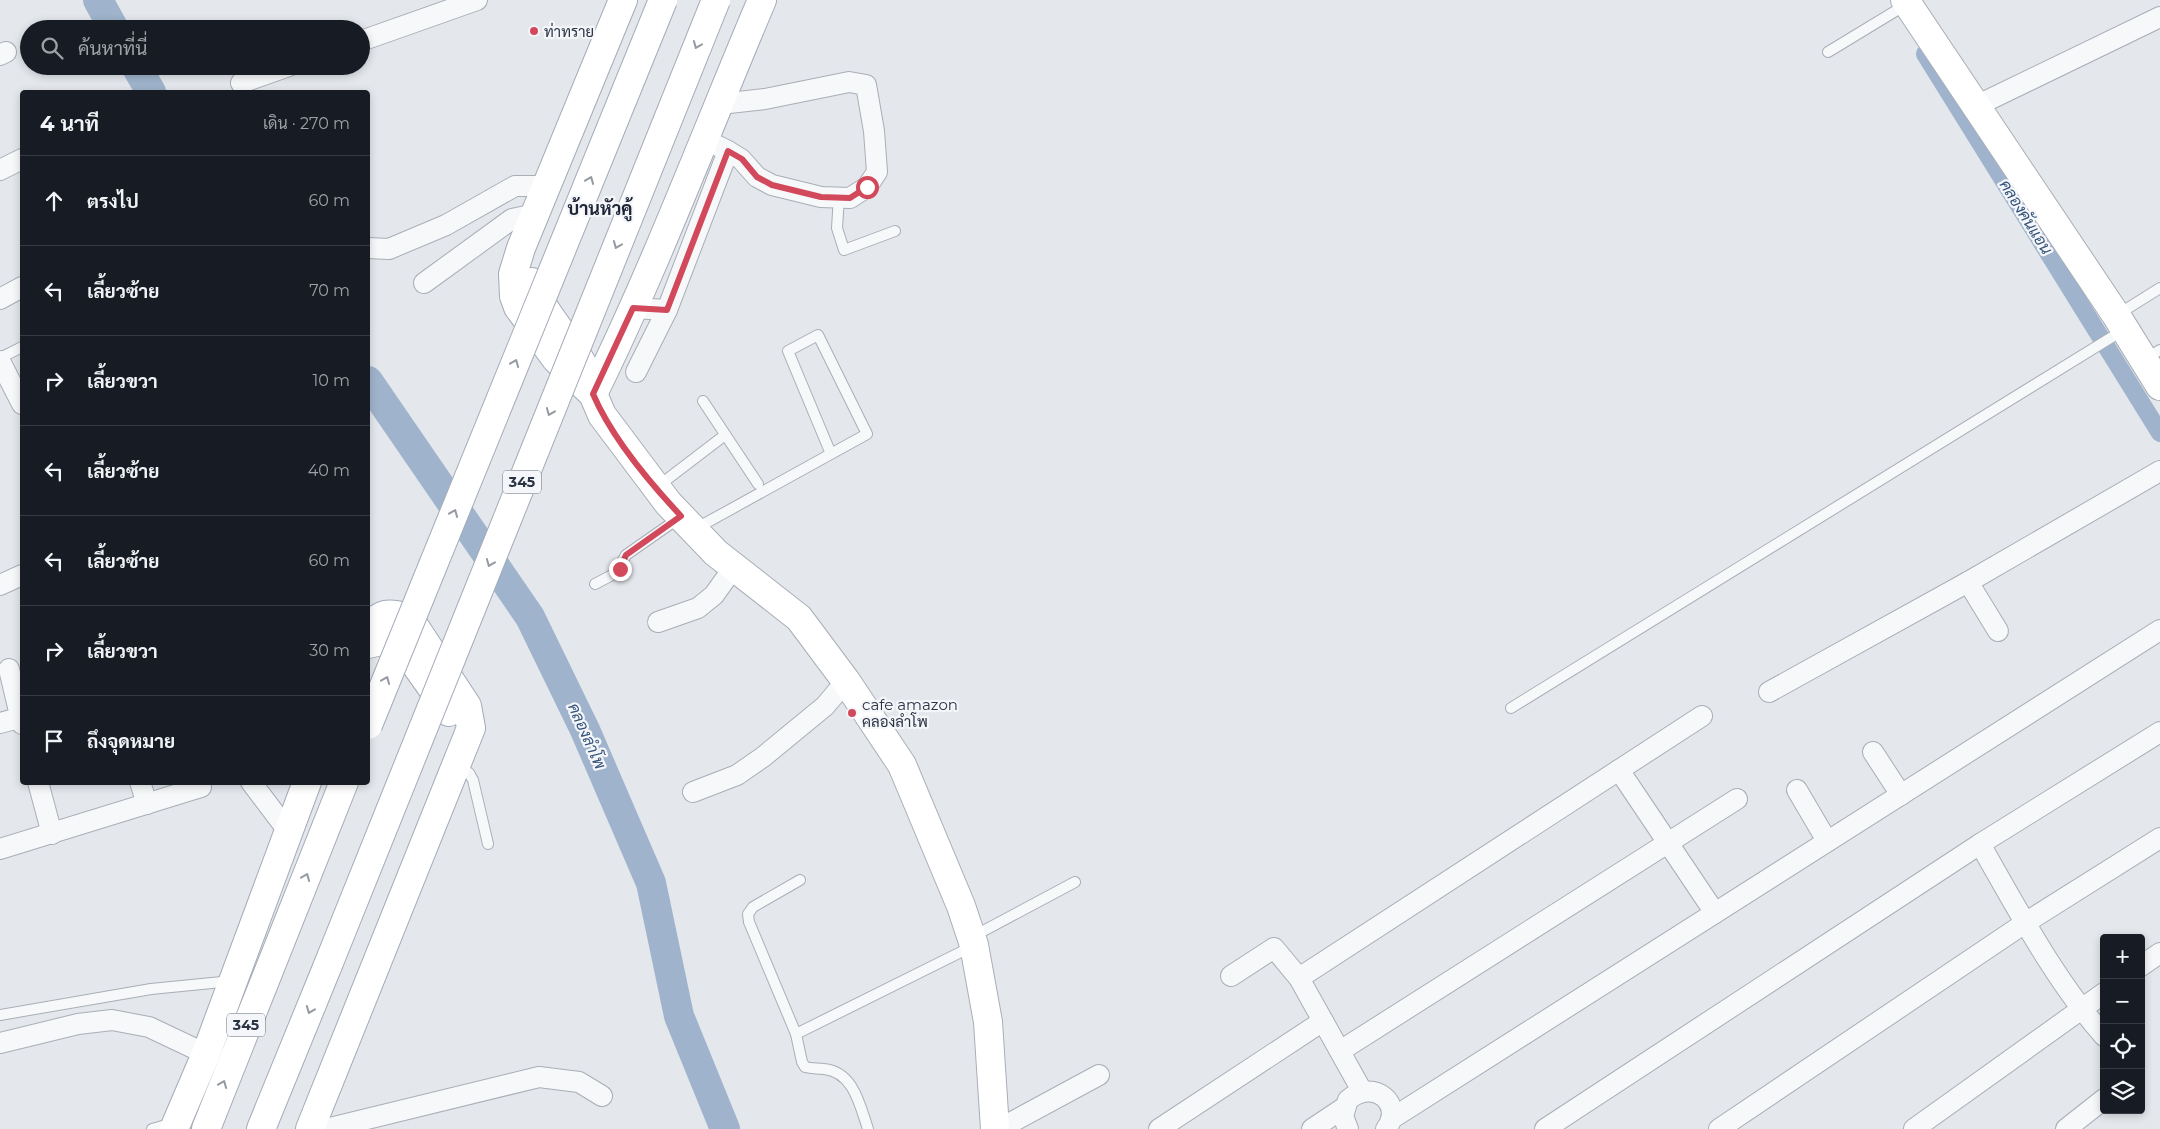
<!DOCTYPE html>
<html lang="th">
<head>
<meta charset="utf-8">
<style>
  :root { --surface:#171b24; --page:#242831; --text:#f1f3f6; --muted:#9ea1a6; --line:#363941 }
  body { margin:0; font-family:Montserrat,Sarabun,sans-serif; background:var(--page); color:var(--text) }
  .controls { position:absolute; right:15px; bottom:15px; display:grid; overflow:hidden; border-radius:5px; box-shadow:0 2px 8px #0003 }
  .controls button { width:45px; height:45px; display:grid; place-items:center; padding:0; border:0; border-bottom:1px solid var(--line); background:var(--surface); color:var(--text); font:25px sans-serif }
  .stop { position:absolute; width:15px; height:15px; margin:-11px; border:4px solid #d1495b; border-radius:50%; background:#fff }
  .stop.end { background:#d1495b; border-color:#fff; box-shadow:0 1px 5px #0008 }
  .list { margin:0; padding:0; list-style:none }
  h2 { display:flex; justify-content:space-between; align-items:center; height:65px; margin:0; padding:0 20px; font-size:21px }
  h2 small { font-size:16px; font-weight:400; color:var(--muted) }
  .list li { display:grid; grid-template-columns:32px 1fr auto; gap:15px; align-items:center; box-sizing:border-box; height:90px; padding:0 20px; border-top:1px solid var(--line) }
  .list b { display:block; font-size:19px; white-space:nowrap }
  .list em { font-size:16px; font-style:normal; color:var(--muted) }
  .icon { flex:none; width:28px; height:28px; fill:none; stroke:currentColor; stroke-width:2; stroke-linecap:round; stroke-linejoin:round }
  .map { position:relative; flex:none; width:2160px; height:1129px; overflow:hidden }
  .search { position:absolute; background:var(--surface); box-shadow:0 2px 8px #0003; left:20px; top:20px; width:350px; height:55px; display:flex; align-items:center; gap:12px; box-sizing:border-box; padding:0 18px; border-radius:28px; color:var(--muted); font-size:19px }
  .panel { position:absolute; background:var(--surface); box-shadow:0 2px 8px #0003; left:20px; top:90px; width:350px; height:695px; border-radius:5px }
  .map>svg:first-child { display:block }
</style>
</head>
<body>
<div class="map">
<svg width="2160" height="1129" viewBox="0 0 2160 1129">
  <rect width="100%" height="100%" fill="#e4e7ec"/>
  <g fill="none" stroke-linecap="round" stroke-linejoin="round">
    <polyline stroke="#9fb4cc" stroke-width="18" points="1925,54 2160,433"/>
    <g stroke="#9fb4cc" stroke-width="30">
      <polyline points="98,0 114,29"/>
      <polyline points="136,66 151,92"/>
      <polyline points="368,381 530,617 585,730 651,883 679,1016 725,1129"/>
    </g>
    <g stroke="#a9aeb7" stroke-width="12">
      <g id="lane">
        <polyline points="1828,52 1907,4"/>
        <polyline points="839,197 837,228 844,250 895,231"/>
        <polyline points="2117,315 2160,288"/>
        <polyline points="0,358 22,347"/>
        <polyline points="2144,359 2160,350"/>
        <polyline points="703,401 758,484"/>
        <polyline points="657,487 725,435"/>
        <polyline points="695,529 867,434 818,335 788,351 831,454"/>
        <polyline points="595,584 616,573 626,555 679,518"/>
        <polyline points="1511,708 2125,329"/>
        <polyline points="458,766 469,773 473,780 488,844"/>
        <polyline points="800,880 753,907 748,914 749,922 796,1034 973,946"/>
        <polyline points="972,937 1075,882"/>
        <polyline points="0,1015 151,989 232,981"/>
        <path d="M796,1034l6,28 3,5c7,2 12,1 19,2 30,3 36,37 44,60"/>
        <polyline points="152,1129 173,1123"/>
      </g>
    </g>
    <g stroke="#a9aeb7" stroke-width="22">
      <g id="street">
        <polyline points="361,41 477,0"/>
        <polyline points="0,55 6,52"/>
        <polyline points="241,83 289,66"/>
        <polyline points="720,104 765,99 849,82 866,85 874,131 877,172 867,187 850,198 821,197 772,185 757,177 741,159 728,151"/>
        <polyline points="1976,106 2160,17"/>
        <polyline points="0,170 22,159"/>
        <polyline points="368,248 389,249 446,225 515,186 547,186"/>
        <polyline points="424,283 512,219 535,214"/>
        <polyline points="0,299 22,287"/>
        <polyline points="633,308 667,310 728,151 718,146"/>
        <polyline points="0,361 22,404"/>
        <polyline points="636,372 667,310"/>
        <polyline points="1968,582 1998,631"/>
        <polyline points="0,585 22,575"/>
        <polyline points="658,622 698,608 714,595 734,567"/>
        <polyline points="9,669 22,724"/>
        <polyline points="1769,692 1968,582 2160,471"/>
        <polyline points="0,723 22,717"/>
        <polyline points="1873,752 1901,795"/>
        <polyline points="1619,770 1715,913"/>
        <polyline points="38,782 52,834"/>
        <polyline points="140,782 147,804"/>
        <polyline points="251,782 288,831"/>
        <polyline points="1797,790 1827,841"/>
        <polyline points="693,792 737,775 763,757 825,706 846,681"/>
        <path d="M1980,844c38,66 74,135 124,192"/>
        <polyline points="0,849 201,787"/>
        <polyline points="2141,966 2160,953"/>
        <polyline points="1231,976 1274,948 1299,978 1362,1091"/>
        <polyline points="1299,978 1702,716"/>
        <polyline points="0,1043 78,1024 112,1020 149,1027 206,1054"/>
        <polyline points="1340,1051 1737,799"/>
        <polyline points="1391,1119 2160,630"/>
        <polyline points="326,1129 539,1077 579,1082 602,1096"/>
        <polyline points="999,1129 1099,1075"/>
        <polyline points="1159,1129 1323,1021"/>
        <polyline points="1312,1129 1345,1107"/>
        <path d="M1348,1129l-5,-13 5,-16c26,-23 57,5 38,29"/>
        <polyline points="1545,1129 1980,844 2160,732"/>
        <polyline points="1719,1129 2025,923 2160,838"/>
        <polyline points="1914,1129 2104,993"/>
        <polyline points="2066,1129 2104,1099"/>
      </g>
    </g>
    <g stroke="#a9aeb7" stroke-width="30">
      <g id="secondary">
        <polyline points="1905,0 2116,315 2160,386"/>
        <polyline points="593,394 602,415 668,503 716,553 799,618 846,681 902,765 961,906 974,945 988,1022 995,1129"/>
      </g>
    </g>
    <g stroke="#a3abb8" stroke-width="30">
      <g id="primary">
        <path d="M532,282c10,32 38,56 53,87"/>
        <polyline points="593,394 556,359 518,307 514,296 513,274 521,248 623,0"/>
        <path d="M593,394c63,-128 113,-262 169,-394"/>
        <polyline points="368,644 385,640 401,644 449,712"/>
        <polyline points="174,1129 206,1054 307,782"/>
        <polyline points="206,1129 344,782"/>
        <polyline points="261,1129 328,965"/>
        <path d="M310,1129l161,-401 -4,-22 -58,-88c-20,-6 -28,-6 -41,10"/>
      </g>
    </g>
    <use href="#lane" stroke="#f7f8fa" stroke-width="10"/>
    <use href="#street" stroke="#f7f8fa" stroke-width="20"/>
    <use href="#secondary" stroke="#fff" stroke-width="28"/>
    <use href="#primary" stroke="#fff" stroke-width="28"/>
    <g stroke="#a3abb8" stroke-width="30" stroke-linecap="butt">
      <g id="primary-bridge">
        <polyline points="368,725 663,0"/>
        <polyline points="328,965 716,0"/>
      </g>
    </g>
    <use href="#primary-bridge" stroke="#fff" stroke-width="28"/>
  </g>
  <defs><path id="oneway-chevron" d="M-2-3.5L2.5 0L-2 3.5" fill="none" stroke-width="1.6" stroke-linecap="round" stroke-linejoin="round" transform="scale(1.25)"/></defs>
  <g stroke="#959aa2">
    <use href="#oneway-chevron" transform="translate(697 45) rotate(112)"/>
    <use href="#oneway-chevron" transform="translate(590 180) rotate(-68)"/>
    <use href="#oneway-chevron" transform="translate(617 245) rotate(112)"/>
    <use href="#oneway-chevron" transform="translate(515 363) rotate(-68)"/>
    <use href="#oneway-chevron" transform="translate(550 412) rotate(112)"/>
    <use href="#oneway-chevron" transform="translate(454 513) rotate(-68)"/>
    <use href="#oneway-chevron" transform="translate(490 563) rotate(112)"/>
    <use href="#oneway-chevron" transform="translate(386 680) rotate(-68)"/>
    <use href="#oneway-chevron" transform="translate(306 877) rotate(-68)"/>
    <use href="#oneway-chevron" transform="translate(310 1010) rotate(112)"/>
    <use href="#oneway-chevron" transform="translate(223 1084) rotate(-68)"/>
  </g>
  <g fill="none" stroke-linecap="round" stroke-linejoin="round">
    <path stroke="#d1495b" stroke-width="6" d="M620,569l6,-14 55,-39c-31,-33 -70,-80 -88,-122l40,-86 34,2 61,-159 14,8 15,18 15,8 49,12 29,1 17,-11"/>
  </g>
  <g fill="#d1495b" stroke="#f4f6f9" stroke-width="2">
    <circle cx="534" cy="31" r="5"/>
    <circle cx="852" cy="713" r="5"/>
  </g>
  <g text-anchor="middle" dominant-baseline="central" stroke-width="4.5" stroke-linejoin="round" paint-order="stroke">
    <g fill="#f4f6f9" stroke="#676e7b" stroke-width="1">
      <rect x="503" y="470.5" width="38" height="23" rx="4"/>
      <rect x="227" y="1013.5" width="38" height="23" rx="4"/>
    </g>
    <g font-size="14" font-weight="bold" fill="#2b3445">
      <text x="522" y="482">345</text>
      <text x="246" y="1025">345</text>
    </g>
    <g font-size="15" fill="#2b3445" stroke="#f4f6f9" text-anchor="start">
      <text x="544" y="31">ท่าทราย</text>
      <text x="862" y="704">cafe amazon<tspan x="862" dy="17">คลองลำโพ</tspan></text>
    </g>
    <g font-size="16" font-style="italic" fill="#34527a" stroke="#f4f6f9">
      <text transform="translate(2026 217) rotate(58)">คลองคันแอน</text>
      <text transform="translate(587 736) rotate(66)">คลองลำโพ</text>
    </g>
    <g font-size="18" font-weight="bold" fill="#1d2536" stroke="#f4f6f9">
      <text x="600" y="209">บ้านหัวคู้</text>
    </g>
  </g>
</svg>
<div class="controls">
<button>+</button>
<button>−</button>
<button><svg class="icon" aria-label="locate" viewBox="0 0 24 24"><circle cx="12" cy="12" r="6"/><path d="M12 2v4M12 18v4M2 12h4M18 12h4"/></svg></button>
<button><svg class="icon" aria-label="layers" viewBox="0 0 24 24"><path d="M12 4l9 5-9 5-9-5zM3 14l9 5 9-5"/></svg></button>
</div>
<div class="stop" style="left:867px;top:187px"></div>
<div class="stop end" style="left:620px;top:569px"></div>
<div class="search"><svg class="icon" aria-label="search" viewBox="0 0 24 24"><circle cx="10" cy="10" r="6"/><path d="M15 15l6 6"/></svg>ค้นหาที่นี่</div>
<section class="panel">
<h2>4 นาที<small>เดิน · 270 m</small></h2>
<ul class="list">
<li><svg class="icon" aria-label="ahead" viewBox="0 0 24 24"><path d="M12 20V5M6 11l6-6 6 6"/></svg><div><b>ตรงไป</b></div><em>60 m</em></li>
<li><svg class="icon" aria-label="left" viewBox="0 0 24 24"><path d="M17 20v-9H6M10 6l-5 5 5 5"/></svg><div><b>เลี้ยวซ้าย</b></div><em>70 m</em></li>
<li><svg class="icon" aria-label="right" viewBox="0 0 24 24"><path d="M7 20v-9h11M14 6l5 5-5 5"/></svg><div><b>เลี้ยวขวา</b></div><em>10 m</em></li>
<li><svg class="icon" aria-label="left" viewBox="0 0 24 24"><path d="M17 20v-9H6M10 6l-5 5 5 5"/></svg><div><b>เลี้ยวซ้าย</b></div><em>40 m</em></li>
<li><svg class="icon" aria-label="left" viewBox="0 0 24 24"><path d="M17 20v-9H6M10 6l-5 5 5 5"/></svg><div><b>เลี้ยวซ้าย</b></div><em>60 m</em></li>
<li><svg class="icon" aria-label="right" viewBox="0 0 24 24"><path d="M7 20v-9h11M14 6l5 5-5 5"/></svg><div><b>เลี้ยวขวา</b></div><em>30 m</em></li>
<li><svg class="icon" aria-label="arrive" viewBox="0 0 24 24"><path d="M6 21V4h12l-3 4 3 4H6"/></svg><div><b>ถึงจุดหมาย</b></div></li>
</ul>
</section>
</div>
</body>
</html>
